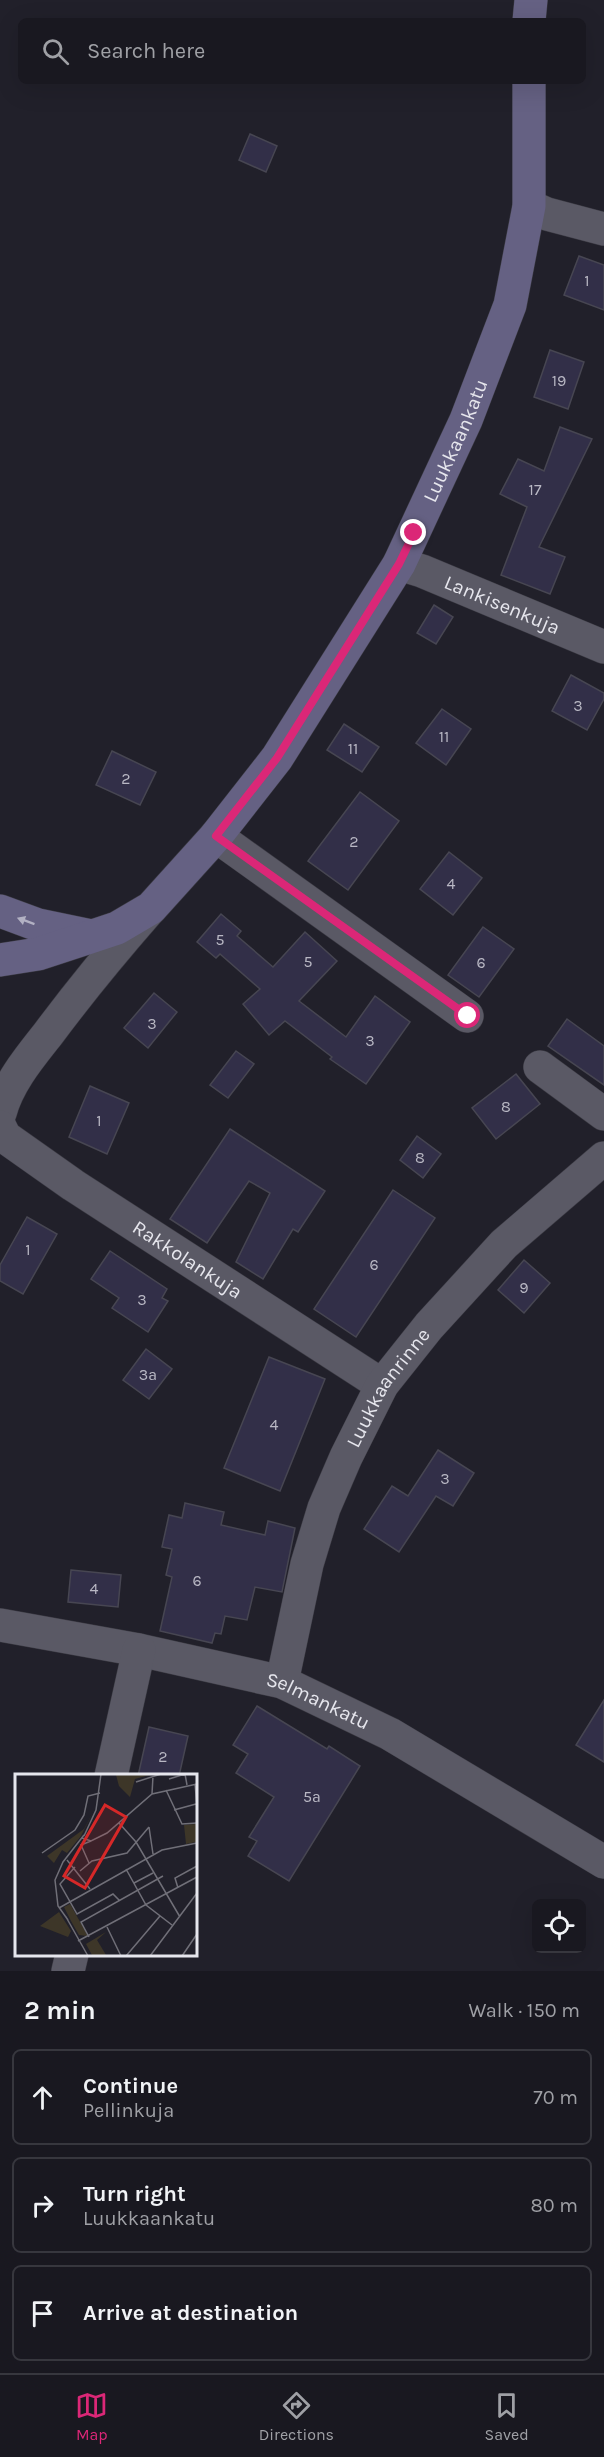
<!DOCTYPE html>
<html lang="en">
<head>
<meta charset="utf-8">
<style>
  :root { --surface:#191820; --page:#26252d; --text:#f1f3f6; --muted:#9fa0a5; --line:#37373e; --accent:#db2777 }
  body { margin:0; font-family:Karla,sans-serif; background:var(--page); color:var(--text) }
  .controls { position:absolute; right:18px; bottom:18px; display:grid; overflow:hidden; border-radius:9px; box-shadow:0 6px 24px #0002 }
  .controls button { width:54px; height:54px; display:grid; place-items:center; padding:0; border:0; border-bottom:2px solid var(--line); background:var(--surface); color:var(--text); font:30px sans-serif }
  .stop { position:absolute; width:18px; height:18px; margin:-14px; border:4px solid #db2777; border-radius:50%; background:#fff }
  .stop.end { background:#db2777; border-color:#fff; box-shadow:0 2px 6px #0008 }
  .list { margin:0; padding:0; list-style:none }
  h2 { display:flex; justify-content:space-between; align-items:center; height:78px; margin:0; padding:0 24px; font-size:26px }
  h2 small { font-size:20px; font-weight:400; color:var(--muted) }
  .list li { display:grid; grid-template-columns:39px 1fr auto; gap:18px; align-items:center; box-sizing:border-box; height:96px; margin:0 12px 12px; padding:0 12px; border:2px solid var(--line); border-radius:9px }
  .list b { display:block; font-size:22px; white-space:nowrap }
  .list p { margin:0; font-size:20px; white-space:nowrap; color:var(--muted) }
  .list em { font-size:20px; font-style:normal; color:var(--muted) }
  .icon { flex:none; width:33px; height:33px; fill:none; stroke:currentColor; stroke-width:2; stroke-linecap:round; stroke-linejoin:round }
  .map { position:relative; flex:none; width:604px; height:1971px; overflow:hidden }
  .search { position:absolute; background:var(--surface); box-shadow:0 6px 24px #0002; left:18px; right:18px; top:18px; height:66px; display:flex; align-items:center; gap:15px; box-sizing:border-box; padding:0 21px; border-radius:9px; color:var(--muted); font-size:22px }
  .sheet { height:402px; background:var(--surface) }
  nav { display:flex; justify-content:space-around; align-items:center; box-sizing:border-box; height:84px; border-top:2px solid var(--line); background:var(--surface); font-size:16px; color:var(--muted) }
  nav a { display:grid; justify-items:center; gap:3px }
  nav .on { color:var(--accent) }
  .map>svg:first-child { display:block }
</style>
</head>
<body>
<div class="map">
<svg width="604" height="1971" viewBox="0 0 604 1971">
  <rect width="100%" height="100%" fill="#21202a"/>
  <g fill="#322f48" stroke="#474652" stroke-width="1.5">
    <polygon points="250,134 277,146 266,172 239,160"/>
    <polygon points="579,256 604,265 604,310 564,295"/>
    <polygon points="550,350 584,362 568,409 534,397"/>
    <polygon points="560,427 592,439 539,547 565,557 550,594 501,575 527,507 500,494 518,459 544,471"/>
    <polygon points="434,605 453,617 436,644 417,633"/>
    <polygon points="571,675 604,693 604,699 587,730 552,711"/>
    <polygon points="442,709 471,729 446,765 416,743"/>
    <polygon points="344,724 379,747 362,772 327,750"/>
    <polygon points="112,751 156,772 140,805 96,785"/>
    <polygon points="360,792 399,821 348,890 308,861"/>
    <polygon points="449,852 482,878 453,915 420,889"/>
    <polygon points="221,914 241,931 237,936 273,967 305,932 337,961 299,1001 346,1037 375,996 410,1022 366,1084 330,1059 332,1057 285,1021 269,1035 243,1004 260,989 220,954 216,958 197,942"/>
    <polygon points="483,927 514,949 479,997 448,975"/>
    <polygon points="154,993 177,1012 148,1048 124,1028"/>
    <polygon points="567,1019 604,1046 604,1085 548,1046"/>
    <polygon points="236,1051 254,1064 228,1098 210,1085"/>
    <polygon points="516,1074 540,1104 496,1139 472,1108"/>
    <polygon points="90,1086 129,1103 107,1154 69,1137"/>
    <polygon points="230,1129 325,1191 298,1232 293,1229 263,1279 236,1262 270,1193 249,1181 207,1243 170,1219"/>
    <polygon points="417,1136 441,1154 423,1178 400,1160"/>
    <polygon points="393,1190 435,1218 356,1337 314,1309"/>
    <polygon points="27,1217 57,1234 23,1294 0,1281 0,1265"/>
    <polygon points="110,1251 167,1289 162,1298 168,1301 148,1332 112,1308 119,1298 91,1279"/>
    <polygon points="524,1260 550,1283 524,1313 498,1290"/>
    <polygon points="146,1349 172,1369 149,1399 123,1380"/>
    <polygon points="269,1357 325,1379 280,1491 224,1468"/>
    <polygon points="438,1450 474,1473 453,1506 436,1496 399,1552 364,1529 392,1486 408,1496"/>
    <polygon points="185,1503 224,1512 221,1525 265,1535 268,1521 295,1528 282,1592 255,1587 247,1620 225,1616 221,1634 215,1633 212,1643 160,1631 172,1577 166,1575 172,1549 162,1547 169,1515 182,1518"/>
    <polygon points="71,1570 121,1575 118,1607 68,1602"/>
    <polygon points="604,1700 604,1762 576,1745"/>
    <polygon points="257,1706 327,1749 329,1746 360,1766 289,1881 248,1856 257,1841 249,1837 274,1797 236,1773 248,1754 233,1745"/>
    <polygon points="149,1727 188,1736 179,1776 138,1776"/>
  </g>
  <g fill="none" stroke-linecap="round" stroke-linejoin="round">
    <g stroke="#3b3a43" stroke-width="34">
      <g id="street">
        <polyline points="529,206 547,214 604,229"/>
        <path id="s1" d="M399,564l23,7 182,76"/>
        <polyline points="216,836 467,1016"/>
        <polyline points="540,1067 604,1114"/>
        <path d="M0,1113c8,-30 29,-55 48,-79 32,-43 65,-83 100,-123"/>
        <path id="s2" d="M0,1127l5,10 68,48 309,200"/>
        <path id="s3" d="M0,1625l139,25 143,32 108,52 214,128"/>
        <path id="s4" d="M282,1682l25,-118 17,-56 22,-51 36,-72 47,-59 75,-82 100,-86"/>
        <polyline points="111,1776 139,1650"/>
        <polyline points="68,1971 72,1954"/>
      </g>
    </g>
    <g stroke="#3b3a43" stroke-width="34">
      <g id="secondary">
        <polyline points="529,21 531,0"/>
        <polyline points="0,911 38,925 91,936"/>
        <path id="s5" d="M0,960l38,-6 55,-18 24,-8 34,-20 65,-72 61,-78 122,-194 67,-144 44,-115 19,-99v-125"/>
      </g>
    </g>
    <use href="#street" stroke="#5a5965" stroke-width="33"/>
    <use href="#secondary" stroke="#656183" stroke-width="33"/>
  </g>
  <defs><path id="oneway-solid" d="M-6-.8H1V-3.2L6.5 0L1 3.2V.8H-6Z" transform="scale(1.5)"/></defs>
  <use fill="#b2b1c3" href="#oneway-solid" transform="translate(26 921) rotate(-160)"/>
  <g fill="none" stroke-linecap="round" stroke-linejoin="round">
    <polyline stroke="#db2777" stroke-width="8" points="414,533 399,564 277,758 216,836 468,1016"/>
  </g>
  <g text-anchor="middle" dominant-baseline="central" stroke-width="5" stroke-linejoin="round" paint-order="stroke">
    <g font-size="16" fill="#b9b8c4">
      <text x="587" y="280">1</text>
      <text x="559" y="380">19</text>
      <text x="535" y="489">17</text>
      <text x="578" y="705">3</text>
      <text x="444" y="736">11</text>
      <text x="353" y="748">11</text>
      <text x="126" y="778">2</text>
      <text x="354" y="841">2</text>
      <text x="451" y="883">4</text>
      <text x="220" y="939">5</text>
      <text x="308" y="961">5</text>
      <text x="481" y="962">6</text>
      <text x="152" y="1023">3</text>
      <text x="370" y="1040">3</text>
      <text x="506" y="1106">8</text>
      <text x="99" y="1120">1</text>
      <text x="420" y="1157">8</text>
      <text x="28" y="1249">1</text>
      <text x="374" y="1264">6</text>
      <text x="524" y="1287">9</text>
      <text x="142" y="1299">3</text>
      <text x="148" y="1374">3a</text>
      <text x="274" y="1424">4</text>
      <text x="445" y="1478">3</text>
      <text x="197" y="1580">6</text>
      <text x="94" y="1588">4</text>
      <text x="163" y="1756">2</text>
      <text x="312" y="1796">5a</text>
    </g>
    <g font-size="20" fill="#e6e6ed" stroke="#21202a">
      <text stroke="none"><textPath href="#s5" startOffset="722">Luukkaankatu</textPath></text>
      <text stroke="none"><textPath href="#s1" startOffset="111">Lankisenkuja</textPath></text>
      <text stroke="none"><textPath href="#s2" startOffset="231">Rakkolankuja</textPath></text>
      <text stroke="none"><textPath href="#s4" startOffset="316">Luukkaanrinne</textPath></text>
      <text stroke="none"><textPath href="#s3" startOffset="328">Selmankatu</textPath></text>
    </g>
  </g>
  <g transform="translate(15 1774)">
    <rect width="182" height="182" fill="#21202a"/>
    <path d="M89,0h49l-18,5 -5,18 -11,-11 -3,-11zM78,38l-12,24 -14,17 -5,-3 -8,13 -7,-7 37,-27zM181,50v18l-10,2 -2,-19zM55,130l18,32 -9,-1 -8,-14 -7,-14zM44,138l12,19 -3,6 -28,-11zM91,158l-9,8 9,15h-14l-6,-11z" fill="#3d3628"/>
    <path fill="none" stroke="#706f78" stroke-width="1.5" d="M154,5l16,-5 2,11M121,8l25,-8M180,10l2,22M151,16l16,34 15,-1M137,20l1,-18M159,36l22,-6M104,49l17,19 44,75M134,53l4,27M69,62l12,-26 5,-36M67,64l9,3 16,-8 45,-39 45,-10M27,79l33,-23 9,-15 4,-19 12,-3M52,86l23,29M74,89l-8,-18 10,-4M60,93l-15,17 17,30 36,-20 7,7M111,95l20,36 26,20M65,97l12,-10 35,-8 22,-26M119,109l19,-10M163,114l-3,-10 22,-12M44,134l103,-58 35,-7M51,143l22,39M53,146l-10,-14 -3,-26 8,-18 21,-27M92,153l14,29M74,163l-8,-15 82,-46M63,167l119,-64M111,182l34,-40M135,182l47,-63M167,182l15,-22"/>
    <path fill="#d62828" fill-opacity="0.15" stroke="#d62828" stroke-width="3" d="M90,31l21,12 -41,71 -21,-12z"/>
    <rect width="182" height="182" fill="none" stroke="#e6e6ed" stroke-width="3"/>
  </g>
</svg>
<div class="controls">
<button><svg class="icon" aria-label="locate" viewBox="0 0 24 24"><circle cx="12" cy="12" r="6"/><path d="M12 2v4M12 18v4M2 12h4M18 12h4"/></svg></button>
</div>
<div class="stop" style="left:468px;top:1016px"></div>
<div class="stop end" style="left:414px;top:533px"></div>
<div class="search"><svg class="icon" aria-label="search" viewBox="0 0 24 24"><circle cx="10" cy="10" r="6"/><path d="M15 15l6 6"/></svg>Search here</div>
</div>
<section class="sheet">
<h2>2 min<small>Walk · 150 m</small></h2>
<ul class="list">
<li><svg class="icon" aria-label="ahead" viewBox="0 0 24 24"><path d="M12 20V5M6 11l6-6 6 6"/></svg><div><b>Continue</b><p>Pellinkuja</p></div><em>70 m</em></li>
<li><svg class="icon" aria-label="right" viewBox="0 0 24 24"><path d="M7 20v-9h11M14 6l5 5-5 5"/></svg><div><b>Turn right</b><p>Luukkaankatu</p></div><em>80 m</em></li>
<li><svg class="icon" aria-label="arrive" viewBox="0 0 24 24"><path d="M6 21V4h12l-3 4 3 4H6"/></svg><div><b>Arrive at destination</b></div></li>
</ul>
</section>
<nav>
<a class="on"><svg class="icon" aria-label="map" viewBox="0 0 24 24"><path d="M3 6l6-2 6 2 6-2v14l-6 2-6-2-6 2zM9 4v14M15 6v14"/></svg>Map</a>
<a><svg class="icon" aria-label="directions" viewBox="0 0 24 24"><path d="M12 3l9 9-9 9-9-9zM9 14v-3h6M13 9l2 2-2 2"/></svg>Directions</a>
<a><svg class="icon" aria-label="saved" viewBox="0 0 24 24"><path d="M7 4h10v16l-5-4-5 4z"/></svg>Saved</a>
</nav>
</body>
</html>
